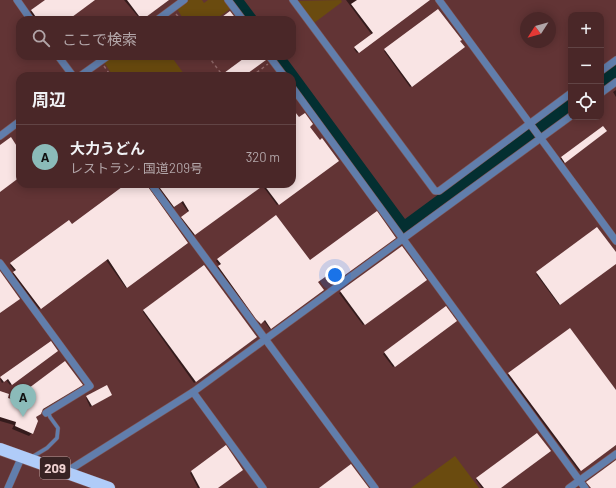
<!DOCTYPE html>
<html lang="ja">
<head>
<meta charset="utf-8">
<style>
  :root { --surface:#4a2728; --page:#512f30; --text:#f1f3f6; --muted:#b2a5a8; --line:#614445; --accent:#8bbbb9 }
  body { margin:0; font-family:Barlow,"Noto Sans JP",sans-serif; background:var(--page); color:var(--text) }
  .controls { position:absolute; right:12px; top:12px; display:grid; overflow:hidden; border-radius:8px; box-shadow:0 2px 10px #0003 }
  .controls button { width:36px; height:36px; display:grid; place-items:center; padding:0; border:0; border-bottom:1px solid var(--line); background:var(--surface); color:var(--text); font:20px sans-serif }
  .compass { position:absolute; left:520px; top:12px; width:36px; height:36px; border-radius:50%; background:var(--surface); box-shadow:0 2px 10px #0003; rotate:234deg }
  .you { position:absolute; left:335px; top:275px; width:14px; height:14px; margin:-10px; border:3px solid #fff; border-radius:50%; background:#1a73e8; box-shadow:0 0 0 6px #1a73e833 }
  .badge { display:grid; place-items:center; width:26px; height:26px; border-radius:50%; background:var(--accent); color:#111; font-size:13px; font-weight:700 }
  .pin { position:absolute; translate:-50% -33px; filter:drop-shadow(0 1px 2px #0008) }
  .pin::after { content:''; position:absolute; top:21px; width:14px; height:12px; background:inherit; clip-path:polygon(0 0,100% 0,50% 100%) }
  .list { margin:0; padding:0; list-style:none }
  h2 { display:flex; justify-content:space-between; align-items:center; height:52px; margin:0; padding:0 16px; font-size:17px }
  h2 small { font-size:13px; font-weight:400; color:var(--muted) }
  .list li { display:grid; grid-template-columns:26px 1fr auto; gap:12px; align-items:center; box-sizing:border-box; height:64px; padding:0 16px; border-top:1px solid var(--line) }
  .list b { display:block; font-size:15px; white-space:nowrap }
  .list p { margin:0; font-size:13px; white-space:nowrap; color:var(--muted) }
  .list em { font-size:13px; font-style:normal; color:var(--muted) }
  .icon { flex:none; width:22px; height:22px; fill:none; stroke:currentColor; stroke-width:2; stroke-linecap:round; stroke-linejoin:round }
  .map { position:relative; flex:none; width:616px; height:488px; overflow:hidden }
  .search { position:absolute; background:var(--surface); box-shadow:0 2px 10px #0003; left:16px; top:16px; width:280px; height:44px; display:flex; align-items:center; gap:10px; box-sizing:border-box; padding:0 14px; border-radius:12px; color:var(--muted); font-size:15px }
  .panel { position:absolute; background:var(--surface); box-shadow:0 2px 10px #0003; left:16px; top:72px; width:280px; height:116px; border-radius:12px }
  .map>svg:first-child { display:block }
</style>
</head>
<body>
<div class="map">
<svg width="616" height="488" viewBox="0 0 616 488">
  <rect width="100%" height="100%" fill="#623435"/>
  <g fill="#6a4b0f">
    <polygon points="189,0 202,0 204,3 208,0 224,0 230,9 215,20 184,20 177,9"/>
    <polygon points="341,0 342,2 314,23 297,1"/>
    <polygon points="112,56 171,56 184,74 181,76 113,76 104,62"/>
    <polygon points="455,456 479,488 411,488"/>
  </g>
  <g fill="#032f31">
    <polygon points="230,0 244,0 259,20 245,20"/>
    <polygon points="271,56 285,56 405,219 571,97 571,112 403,234 292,84 292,76 286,76"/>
    <polygon points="616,64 616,79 601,90 601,75"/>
  </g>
  <g fill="#0007">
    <polygon points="47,0 94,0 67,20 36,20 30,12"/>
    <polygon points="124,0 168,0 141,20"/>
    <polygon points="346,0 429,0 357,53 354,49 372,35"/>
    <polygon points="459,41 463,48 410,87 384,51"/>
    <polygon points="616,90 616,97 613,92"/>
    <polygon points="292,115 309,127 336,162 277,205 262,185 193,236 181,219 189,213 181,202 173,208 155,184 292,184"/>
    <polygon points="603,128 604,133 563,163 560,159 561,158"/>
    <polygon points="128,184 146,184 185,244 126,288 106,260 39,309 12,274 15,272 10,265 72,225"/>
    <polygon points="393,239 332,283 326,275 317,282 321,291 270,329 264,321 260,324 217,268 220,266 216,261 218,259 309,262"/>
    <polygon points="616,254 616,263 559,305 536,274"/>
    <polygon points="424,281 363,325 339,293 341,292"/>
    <polygon points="446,308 454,322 393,367 383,354"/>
    <polygon points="144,310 255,338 194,383 143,312"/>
    <polygon points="56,352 10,385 6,380 2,383 0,379"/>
    <polygon points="509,374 616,392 616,445 579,471 507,375"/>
    <polygon points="79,387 42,410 35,418 32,433 29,436 12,429 14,425 0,421 0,393 6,398 20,402 25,392"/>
    <polygon points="109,396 90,407 86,398 87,397"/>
    <polygon points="226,447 217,488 198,488 190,473"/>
    <polygon points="477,478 500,488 482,488 476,480"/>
  </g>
  <g fill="#f9e4e4">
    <polygon points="45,0 95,0 68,20 38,20 31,10"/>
    <polygon points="127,0 169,0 142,20"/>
    <polygon points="357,0 430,0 359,53 354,47 373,33 351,4"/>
    <polygon points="438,9 462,40 460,41 465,47 412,87 384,49"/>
    <polygon points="230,11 237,20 218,20"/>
    <polygon points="247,56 264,56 266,60 244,76 227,76 224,73"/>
    <polygon points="292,108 299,117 305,113 313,124 310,127 320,140 322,138 339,161 279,205 264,185 195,235 181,217 189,211 183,201 174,207 157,184 292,184"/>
    <polygon points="603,126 607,131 565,163 561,157"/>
    <polygon points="11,137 20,151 20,177 0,192 0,145"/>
    <polygon points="126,184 146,184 188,243 127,288 108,259 41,309 13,272 16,270 10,263 69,220 72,224"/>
    <polygon points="377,211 396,238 334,283 328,275 318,282 324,290 271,329 265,320 261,324 256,319 218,266 221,264 217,259 276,215 310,260"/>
    <polygon points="597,227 616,252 616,264 560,305 536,272"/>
    <polygon points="402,246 427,280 365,325 340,291"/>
    <polygon points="204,265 257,337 196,382 143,310"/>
    <polygon points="0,271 20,299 0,313"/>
    <polygon points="446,306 457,321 395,367 384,352"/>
    <polygon points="570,328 616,390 616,445 581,471 508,373"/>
    <polygon points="51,341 58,351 12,385 8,379 4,382 0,377"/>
    <polygon points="65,361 83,385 43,409 41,414 36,417 38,421 33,434 15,426 16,422 0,417 0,391 9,394 8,398 21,402 25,391"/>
    <polygon points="107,385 112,395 92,406 86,396"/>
    <polygon points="537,433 551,451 501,488 484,488 476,478"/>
    <polygon points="226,445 243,470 218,488 200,488 191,471"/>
    <polygon points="616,460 616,488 591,488 586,482"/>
    <polygon points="351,464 369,488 319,488"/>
  </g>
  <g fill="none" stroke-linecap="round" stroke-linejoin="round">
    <g stroke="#7e5454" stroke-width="4.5">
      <polyline id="lane" points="32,457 47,448 57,438 58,428 50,417 48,411"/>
    </g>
    <g stroke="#7e5454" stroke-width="8">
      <g id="street">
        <polyline points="17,0 31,20"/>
        <polyline points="228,0 243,20"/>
        <polyline points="293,0 435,191 439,191 571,93"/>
        <polyline points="439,0 616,241"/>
        <polyline points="157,20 184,0"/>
        <polyline points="58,56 73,76"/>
        <polyline points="269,56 284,76"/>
        <polyline points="601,71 616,60"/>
        <polyline points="80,76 108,56"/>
        <polyline points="292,87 585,488"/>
        <polyline points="601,93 616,82"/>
        <polyline points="0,136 20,121"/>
        <polyline points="151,184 375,488"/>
        <polyline points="0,263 90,386 46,413"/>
        <polyline points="193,392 263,488"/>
        <polyline points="66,472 193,392 571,116"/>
        <polyline points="8,488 22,456"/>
        <polyline points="569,488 616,454"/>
      </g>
    </g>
    <g stroke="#7e5454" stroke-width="13">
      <polyline id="highway" points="0,449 109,488"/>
    </g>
    <g stroke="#936a6b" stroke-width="1.5" stroke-dasharray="3 3" stroke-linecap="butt">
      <polyline points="176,14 181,20"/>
      <polyline points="208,56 223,76"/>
      <polyline points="104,66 111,76"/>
      <polyline points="252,76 268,64"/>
    </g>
    <use href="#lane" stroke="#617eac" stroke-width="3.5"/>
    <use href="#street" stroke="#617eac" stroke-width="7"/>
    <use href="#highway" stroke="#b0ccf9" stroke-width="12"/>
  </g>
  <g text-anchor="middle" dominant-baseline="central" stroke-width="4" stroke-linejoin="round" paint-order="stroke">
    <rect fill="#382323" stroke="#b89e9d" stroke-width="1" x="40" y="457" width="30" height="22" rx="3"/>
    <g font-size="13" font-weight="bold" fill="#efd2d1">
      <text x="55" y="468">209</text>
    </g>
  </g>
</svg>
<div class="controls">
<button>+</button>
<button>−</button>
<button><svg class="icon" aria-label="locate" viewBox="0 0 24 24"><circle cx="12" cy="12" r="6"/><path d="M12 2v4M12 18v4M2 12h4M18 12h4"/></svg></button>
</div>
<svg class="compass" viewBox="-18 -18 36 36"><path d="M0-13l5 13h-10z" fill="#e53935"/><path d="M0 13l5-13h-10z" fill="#b2a5a8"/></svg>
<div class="you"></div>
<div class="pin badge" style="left:23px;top:417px">A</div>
<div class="search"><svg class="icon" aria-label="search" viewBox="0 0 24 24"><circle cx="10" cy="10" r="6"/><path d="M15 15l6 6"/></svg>ここで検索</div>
<section class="panel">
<h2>周辺<small></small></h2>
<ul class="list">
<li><span class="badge">A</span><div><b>大力うどん</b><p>レストラン · 国道209号</p></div><em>320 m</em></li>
</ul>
</section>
</div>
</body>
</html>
